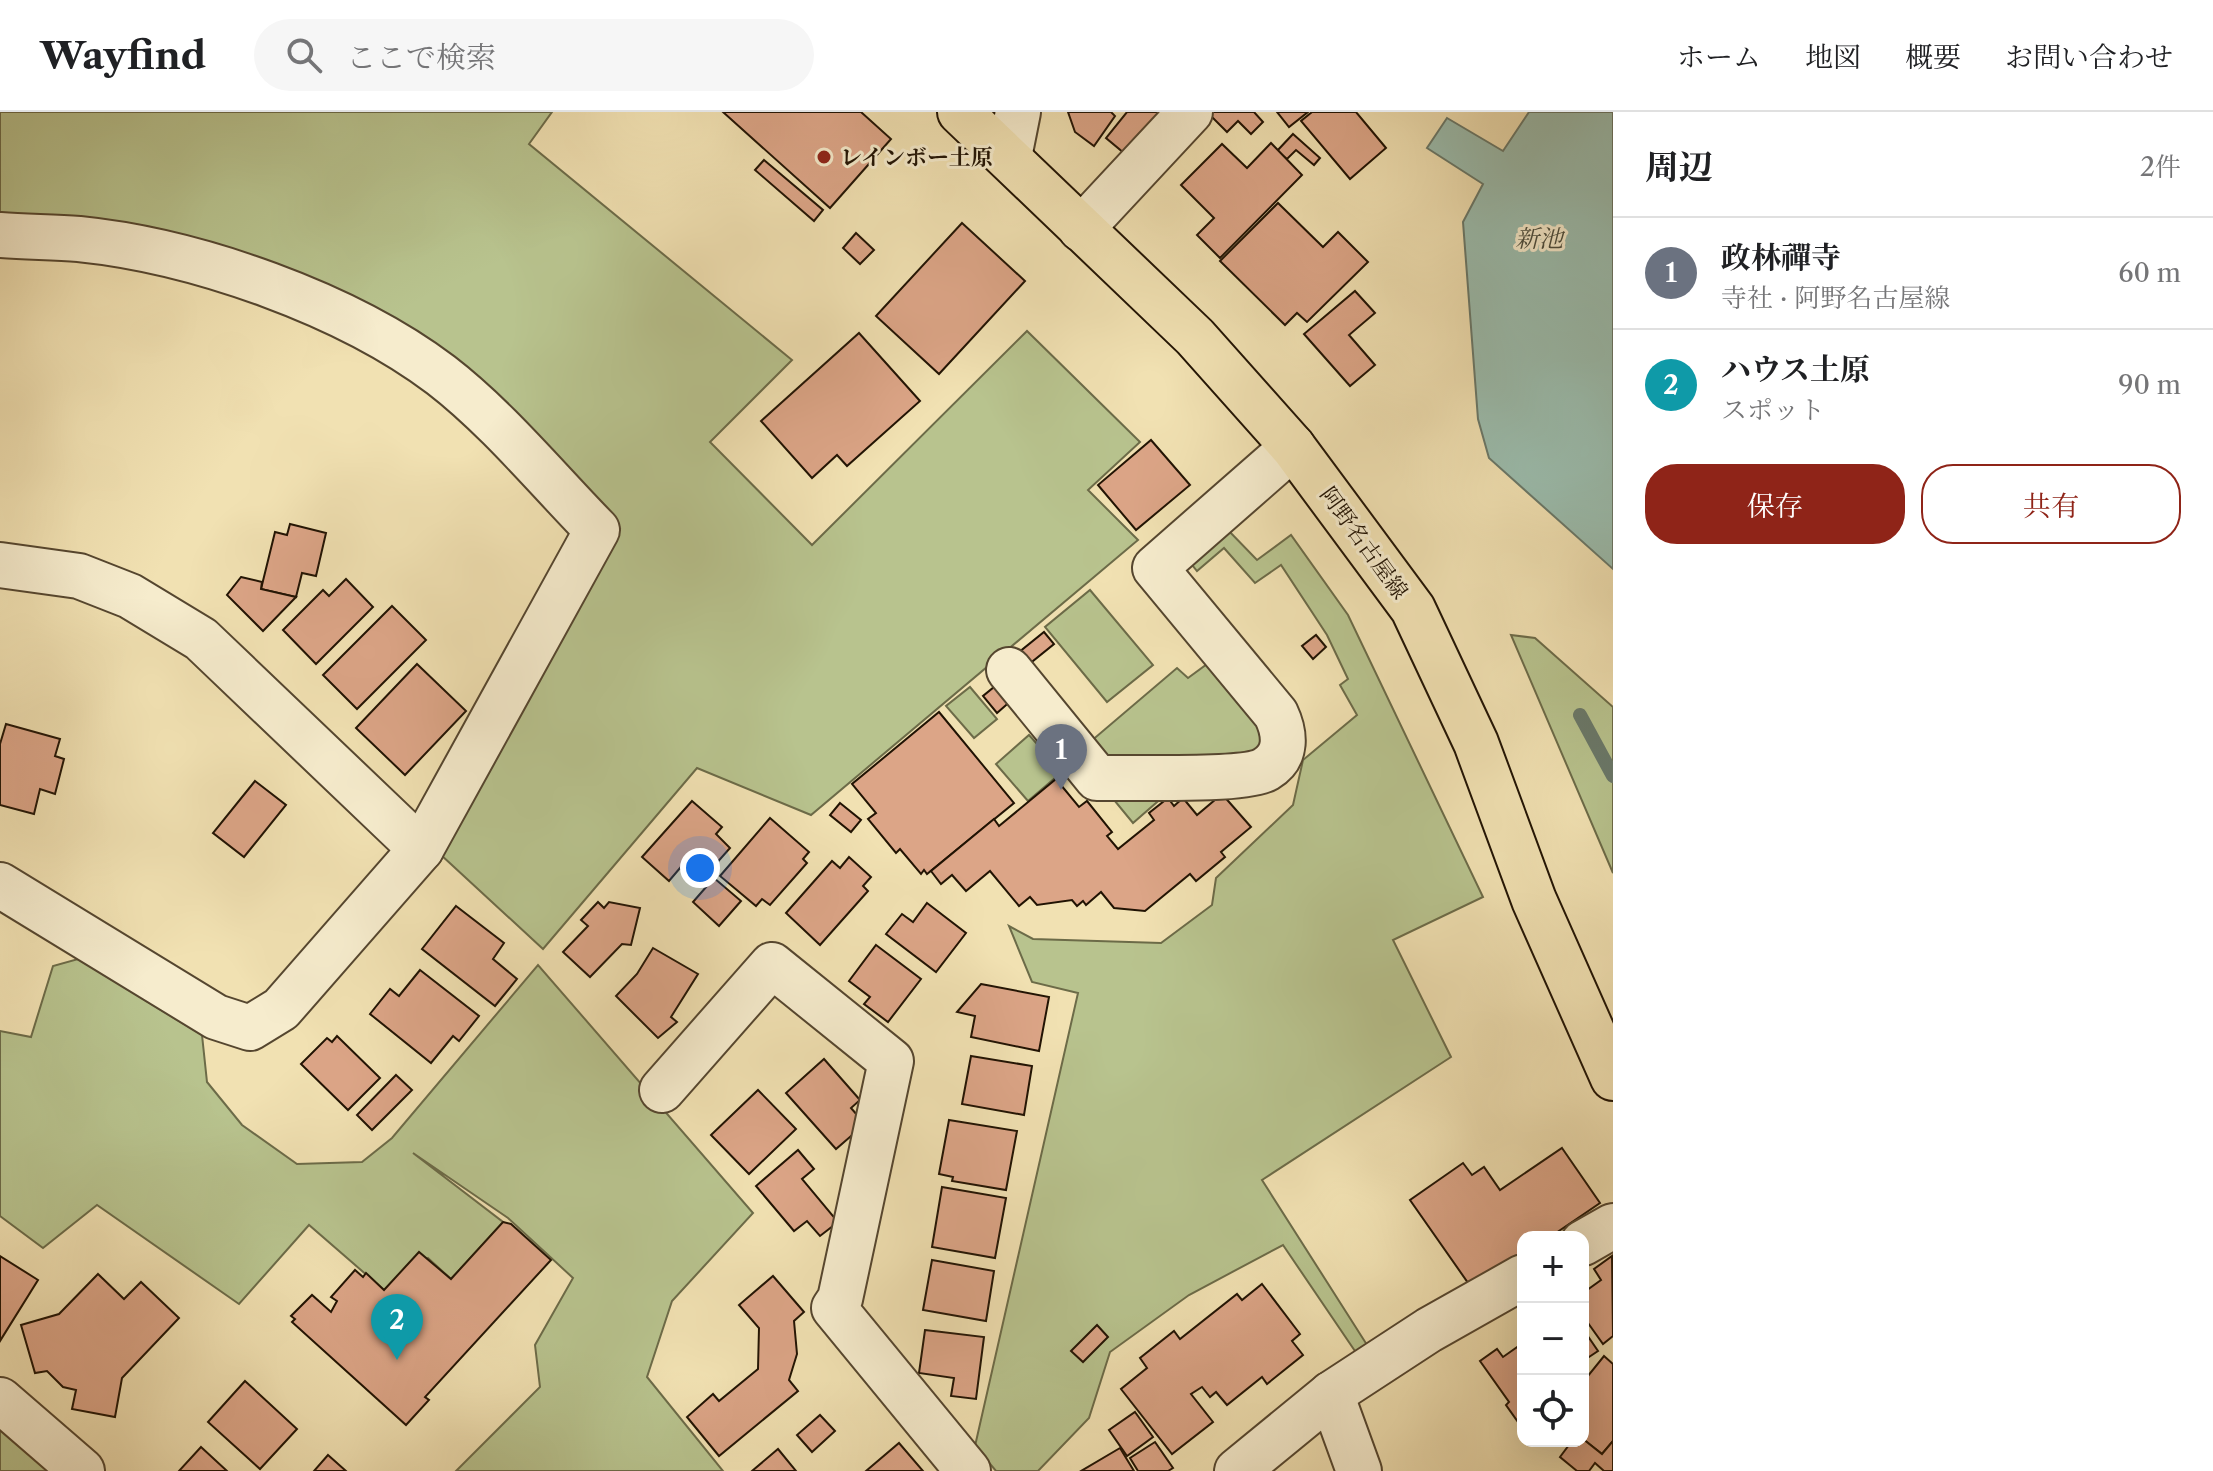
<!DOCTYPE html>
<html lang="ja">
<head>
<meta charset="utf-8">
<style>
  :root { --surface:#fff; --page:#f6f6f6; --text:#202124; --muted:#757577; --line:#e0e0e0; --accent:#8f2418 }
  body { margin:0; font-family:"Libre Caslon Text","Noto Serif JP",serif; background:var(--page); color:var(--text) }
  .controls { position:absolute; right:24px; bottom:24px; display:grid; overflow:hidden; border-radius:16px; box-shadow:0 8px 32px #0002 }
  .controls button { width:72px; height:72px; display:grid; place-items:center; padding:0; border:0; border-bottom:2px solid var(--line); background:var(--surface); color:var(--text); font:40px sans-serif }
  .you { position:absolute; left:700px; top:756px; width:28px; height:28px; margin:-20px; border:6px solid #fff; border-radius:50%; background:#1a73e8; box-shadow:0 0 0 12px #1a73e833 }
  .badge { display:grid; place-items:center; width:52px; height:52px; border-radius:50%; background:var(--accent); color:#fff; font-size:26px; font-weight:700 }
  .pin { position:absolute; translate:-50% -66px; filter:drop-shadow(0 2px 4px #0008) }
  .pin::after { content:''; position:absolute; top:42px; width:28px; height:24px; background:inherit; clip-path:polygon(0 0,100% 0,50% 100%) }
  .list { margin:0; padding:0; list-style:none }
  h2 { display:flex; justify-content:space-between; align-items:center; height:104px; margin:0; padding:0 32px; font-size:34px }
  h2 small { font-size:26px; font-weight:400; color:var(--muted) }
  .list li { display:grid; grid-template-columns:52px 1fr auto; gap:24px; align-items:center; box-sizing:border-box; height:112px; padding:0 32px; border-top:2px solid var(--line) }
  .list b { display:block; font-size:30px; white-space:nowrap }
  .list p { margin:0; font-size:26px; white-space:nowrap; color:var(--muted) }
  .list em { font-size:26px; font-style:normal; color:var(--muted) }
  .actions { display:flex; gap:16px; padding:24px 32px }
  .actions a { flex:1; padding:18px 0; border:2px solid var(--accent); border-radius:32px; text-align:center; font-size:28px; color:var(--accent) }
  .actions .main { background:var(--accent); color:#fff }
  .icon { flex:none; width:44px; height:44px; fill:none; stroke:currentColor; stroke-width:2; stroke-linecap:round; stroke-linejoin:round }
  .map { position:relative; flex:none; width:1613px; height:1359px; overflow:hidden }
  header { display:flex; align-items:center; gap:48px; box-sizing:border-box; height:112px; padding:0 40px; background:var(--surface); border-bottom:2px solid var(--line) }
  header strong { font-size:38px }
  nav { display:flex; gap:44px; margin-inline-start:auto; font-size:28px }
  .search { width:560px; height:72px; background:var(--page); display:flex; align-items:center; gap:20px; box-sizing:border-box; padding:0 28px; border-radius:44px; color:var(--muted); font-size:30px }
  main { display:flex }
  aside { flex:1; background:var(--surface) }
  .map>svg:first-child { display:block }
</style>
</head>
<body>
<header>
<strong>Wayfind</strong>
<div class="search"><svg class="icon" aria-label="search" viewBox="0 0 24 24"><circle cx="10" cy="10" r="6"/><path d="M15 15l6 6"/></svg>ここで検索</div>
<nav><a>ホーム</a><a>地図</a><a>概要</a><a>お問い合わせ</a></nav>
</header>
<main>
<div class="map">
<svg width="1613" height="1359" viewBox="0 0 1613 1359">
  <rect width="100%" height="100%" fill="#f1e1b2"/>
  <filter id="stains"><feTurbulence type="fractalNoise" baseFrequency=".0025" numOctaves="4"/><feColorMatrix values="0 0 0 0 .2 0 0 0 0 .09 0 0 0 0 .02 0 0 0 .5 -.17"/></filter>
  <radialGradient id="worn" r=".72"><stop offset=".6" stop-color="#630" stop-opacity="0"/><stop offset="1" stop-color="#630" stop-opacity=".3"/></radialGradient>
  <g fill="#b8c38e" stroke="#6c6b48" stroke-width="2">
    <polygon points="0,0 552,0 529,32 792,248 710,330 812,433 1027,219 1140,330 1088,378 1138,428 811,703 697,656 543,837 440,742 620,417 451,249 0,107"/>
    <polygon points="1226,416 1257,448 1291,423 1348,503 1483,785 1393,828 1451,945 1262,1068 1369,1236 1357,1242 1283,1133 1189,1183 1110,1240 1089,1306 1038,1359 996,1359 975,1334 1078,881 1032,870 1009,814 1033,827 1161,831 1212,793 1216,766 1293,693 1303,648 1357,603 1340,573 1348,567 1327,523 1281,453 1255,471 1224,436 1197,459 1189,449"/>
    <polygon points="1090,478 1153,553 1107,590 1045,515"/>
    <polygon points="1511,523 1535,526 1613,595 1613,761"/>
    <polygon points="1214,547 1271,620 1257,646 1110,651 1090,630 1177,556 1188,566"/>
    <polygon points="970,575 997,607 974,626 946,594"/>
    <polygon points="1029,623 1062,660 1028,689 996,652"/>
    <polygon points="1105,677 1172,677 1133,711"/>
    <polygon points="78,847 202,923 207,970 242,1013 297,1052 362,1050 392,1026 538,853 753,1101 672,1189 647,1265 723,1359 456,1359 540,1275 535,1233 573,1166 508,1106 413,1041 503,1110 451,1167 428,1146 384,1178 309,1113 239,1192 97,1093 43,1136 0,1104 0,919 31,925 53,854"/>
    <polygon points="0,1309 58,1359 0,1359"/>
  </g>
  <polygon fill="#9bbdae" stroke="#6a796a" stroke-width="2" points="1529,0 1613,0 1613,457 1489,346 1478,307 1463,110 1483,72 1427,36 1447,6 1503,39"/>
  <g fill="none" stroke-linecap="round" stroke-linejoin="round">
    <polyline stroke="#6a796a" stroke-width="14" points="1580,603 1613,664"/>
  </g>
  <g fill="#dca587" stroke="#211303" stroke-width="2">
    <polygon points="723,0 861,0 891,27 830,96"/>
    <polygon points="1068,0 1111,0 1115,4 1094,34 1075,20"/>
    <polygon points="1127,0 1168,0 1130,46 1106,26"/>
    <polygon points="1207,0 1254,0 1263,10 1251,22 1238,9 1227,20"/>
    <polygon points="1277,0 1308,0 1289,15"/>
    <polygon points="1312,0 1356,0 1386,36 1350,67 1301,9"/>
    <polygon points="1293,22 1320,46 1314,53 1296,38 1287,47 1277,39"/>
    <polygon points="1271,31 1302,63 1220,146 1197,123 1214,106 1181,73 1222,32 1247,56"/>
    <polygon points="764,48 823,98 814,109 755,58"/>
    <polygon points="1278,91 1323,135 1338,120 1368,150 1307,210 1297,201 1285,213 1220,149"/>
    <polygon points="962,111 1025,169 939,262 876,204"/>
    <polygon points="856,121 874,138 860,152 843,136"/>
    <polygon points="1355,179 1375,201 1349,223 1375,253 1350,274 1304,222"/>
    <polygon points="859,221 920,289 847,354 837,343 812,366 761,309"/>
    <polygon points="1151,328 1190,373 1136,418 1098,373"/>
    <polygon points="290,412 326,421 316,464 302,461 296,485 261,477 275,420 287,423"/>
    <polygon points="241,465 262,470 261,477 296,485 263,519 227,483"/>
    <polygon points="346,467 373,495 316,552 283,518 323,478 329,484"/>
    <polygon points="392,494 426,528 357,597 323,563"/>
    <polygon points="1044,520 1054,532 1028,553 1018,541"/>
    <polygon points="1316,523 1326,535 1313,547 1302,534"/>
    <polygon points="417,552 466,599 405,663 356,616"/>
    <polygon points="999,571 1013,587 997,601 983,584"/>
    <polygon points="939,600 1014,691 927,762 924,758 921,762 900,737 896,741 868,707 876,701 852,672"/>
    <polygon points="6,612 60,627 55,644 64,647 55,682 40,677 34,702 0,693 0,632"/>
    <polygon points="1056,667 1079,695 1087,689 1112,720 1107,724 1118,737 1154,708 1149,701 1168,686 1174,694 1183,686 1197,703 1222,682 1251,715 1221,740 1225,745 1196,769 1190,762 1145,799 1114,796 1101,780 1086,793 1083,789 1077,794 1072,788 1037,793 1030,785 1019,794 990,759 966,779 952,763 941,772 931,759 994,707 999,714"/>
    <polygon points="255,669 286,693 244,745 213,721"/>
    <polygon points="692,689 722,715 716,722 730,736 698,772 680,756 669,769 642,745"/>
    <polygon points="840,691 861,708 851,720 830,703"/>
    <polygon points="770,706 809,740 803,747 807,751 770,793 762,787 756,794 720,764"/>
    <polygon points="849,745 871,765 863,774 868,779 820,833 786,801 832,749 840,756"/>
    <polygon points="714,766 741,789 719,814 693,790"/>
    <polygon points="598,790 604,796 609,790 640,796 631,833 622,832 590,865 563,840 588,814 581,808"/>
    <polygon points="927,791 966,821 936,860 886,822 902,802 913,810"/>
    <polygon points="456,794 504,831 493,847 517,867 495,894 422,837"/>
    <polygon points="876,833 921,867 888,910 864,892 870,885 849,869"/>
    <polygon points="653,836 698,862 671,905 677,910 658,926 616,884 637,862"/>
    <polygon points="420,858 479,904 459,929 453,924 431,951 370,902 390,877 399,884"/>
    <polygon points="981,872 1049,885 1039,939 971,925 975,904 957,900"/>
    <polygon points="337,924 380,966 348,998 301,952 327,926 332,930"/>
    <polygon points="971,944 1032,954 1024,1003 962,992"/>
    <polygon points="824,947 860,988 851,996 865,1012 836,1037 786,981"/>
    <polygon points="396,963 412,978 372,1018 357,1003"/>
    <polygon points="758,978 796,1017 749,1062 711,1023"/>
    <polygon points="949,1008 1017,1019 1006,1078 952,1069 953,1065 939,1062"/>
    <polygon points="1562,1036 1600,1091 1550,1125 1523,1125 1523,1144 1473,1178 1410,1088 1463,1051 1472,1063 1484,1055 1500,1078"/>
    <polygon points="798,1038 814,1057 802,1067 838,1110 820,1124 807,1109 794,1119 756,1074"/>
    <polygon points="942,1075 1006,1086 995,1146 932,1135"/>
    <polygon points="503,1110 511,1112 551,1148 425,1285 429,1288 406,1313 292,1210 295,1207 291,1204 312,1183 331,1200 337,1189 331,1185 355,1158 363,1165 366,1161 384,1178 419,1140 451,1167"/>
    <polygon points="0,1144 38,1168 0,1229"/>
    <polygon points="1612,1144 1613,1224 1603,1232 1583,1204 1583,1181 1601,1168 1594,1157"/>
    <polygon points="932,1148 994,1159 986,1209 923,1198"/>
    <polygon points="98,1162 124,1187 141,1170 179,1206 122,1266 115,1305 72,1297 76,1278 63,1275 47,1259 35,1261 21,1213 59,1202"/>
    <polygon points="773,1164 804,1200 794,1209 797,1242 789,1268 798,1279 719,1344 687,1305 713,1282 719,1289 758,1257 759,1216 739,1193"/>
    <polygon points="1262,1172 1300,1222 1292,1229 1303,1243 1267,1272 1262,1265 1227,1293 1216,1280 1210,1285 1202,1275 1191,1282 1213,1310 1172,1342 1121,1277 1147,1256 1140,1246 1174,1219 1180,1227 1237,1182 1242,1188"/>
    <polygon points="1097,1213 1108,1225 1083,1250 1071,1239"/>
    <polygon points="1583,1217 1598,1239 1583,1249"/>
    <polygon points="925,1218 984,1225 976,1287 951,1284 954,1266 919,1261"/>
    <polygon points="1523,1231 1523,1317 1506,1293 1509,1290 1480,1249 1497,1237 1503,1245"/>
    <polygon points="1604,1244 1613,1252 1613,1329 1602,1342 1583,1327 1583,1270"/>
    <polygon points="245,1269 297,1317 260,1357 208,1310"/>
    <polygon points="1135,1300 1153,1325 1127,1344 1109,1318"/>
    <polygon points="820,1303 835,1319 812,1340 797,1323"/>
    <polygon points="1583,1327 1602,1342 1613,1329 1613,1359 1604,1359 1595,1351 1589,1359 1577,1359 1560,1345 1572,1329"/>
    <polygon points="1155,1330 1173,1356 1168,1359 1138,1359 1130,1346"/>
    <polygon points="899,1331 923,1359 866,1359"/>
    <polygon points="201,1335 227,1359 179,1359"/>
    <polygon points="1120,1336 1134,1359 1081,1359"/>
    <polygon points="778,1337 796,1359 752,1359"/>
    <polygon points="328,1343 346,1359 314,1359"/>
  </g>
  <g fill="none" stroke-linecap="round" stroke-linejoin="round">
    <g stroke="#55462f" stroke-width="48">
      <g id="minor">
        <polyline points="1009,45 1018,0"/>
        <polyline points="1081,117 1190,0"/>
        <path d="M0,123c26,2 53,2 79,4 118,12 268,65 362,136 56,43 107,105 156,155l-176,319 -140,160 -31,19 -34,-11 -216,-132"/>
        <polyline points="0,453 79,464 130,484 201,527 421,737"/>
        <path d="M1009,558l88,108c31,-1 148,4 169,-9 22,-13 19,-36 10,-55l-121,-146 138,-121"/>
        <polyline points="662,978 772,853 891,949 840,1187 834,1196 968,1359"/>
        <polyline points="1583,1131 1613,1114"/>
        <polyline points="1331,1282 1359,1359"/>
        <polyline points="0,1288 82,1359"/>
        <polyline points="1237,1359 1331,1282 1429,1218 1523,1165"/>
      </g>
    </g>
    <g stroke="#211303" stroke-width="48">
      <polyline id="major" points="960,0 1195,225 1293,335 1413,497 1476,631 1534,788 1613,966"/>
    </g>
    <use href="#minor" stroke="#f6eccd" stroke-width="44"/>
    <use href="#major" stroke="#f1e1b2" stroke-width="44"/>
  </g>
  <circle fill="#8f2418" stroke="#f6eccd" stroke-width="3" cx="824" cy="45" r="8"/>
  <g text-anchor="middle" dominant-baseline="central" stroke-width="6" stroke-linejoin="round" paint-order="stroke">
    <g font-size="22" font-weight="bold" fill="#211303" stroke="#f6eccd" text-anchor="start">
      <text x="840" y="45">レインボー土原</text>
    </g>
    <g font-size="22" fill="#211303" stroke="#f6eccd">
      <text transform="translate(1364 431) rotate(54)">阿野名古屋線</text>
    </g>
    <g font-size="24" font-style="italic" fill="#4c4e3f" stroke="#f6eccd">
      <text x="1539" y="126">新池</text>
    </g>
  </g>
  <rect width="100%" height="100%" filter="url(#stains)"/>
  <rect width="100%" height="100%" fill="url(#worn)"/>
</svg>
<div class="controls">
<button>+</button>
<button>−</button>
<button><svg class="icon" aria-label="locate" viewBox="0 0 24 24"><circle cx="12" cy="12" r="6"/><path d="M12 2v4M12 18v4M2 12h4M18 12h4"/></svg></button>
</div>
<div class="you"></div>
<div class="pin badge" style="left:1061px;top:678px;background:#6b7280">1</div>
<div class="pin badge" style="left:397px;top:1248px;background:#0f9aa8">2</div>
</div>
<aside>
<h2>周辺<small>2件</small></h2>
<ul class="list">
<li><span class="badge" style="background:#6b7280">1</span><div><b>政林禪寺</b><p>寺社 · 阿野名古屋線</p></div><em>60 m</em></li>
<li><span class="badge" style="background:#0f9aa8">2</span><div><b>ハウス土原</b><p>スポット</p></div><em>90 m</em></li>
</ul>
<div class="actions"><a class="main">保存</a><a>共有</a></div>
</aside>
</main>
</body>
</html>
